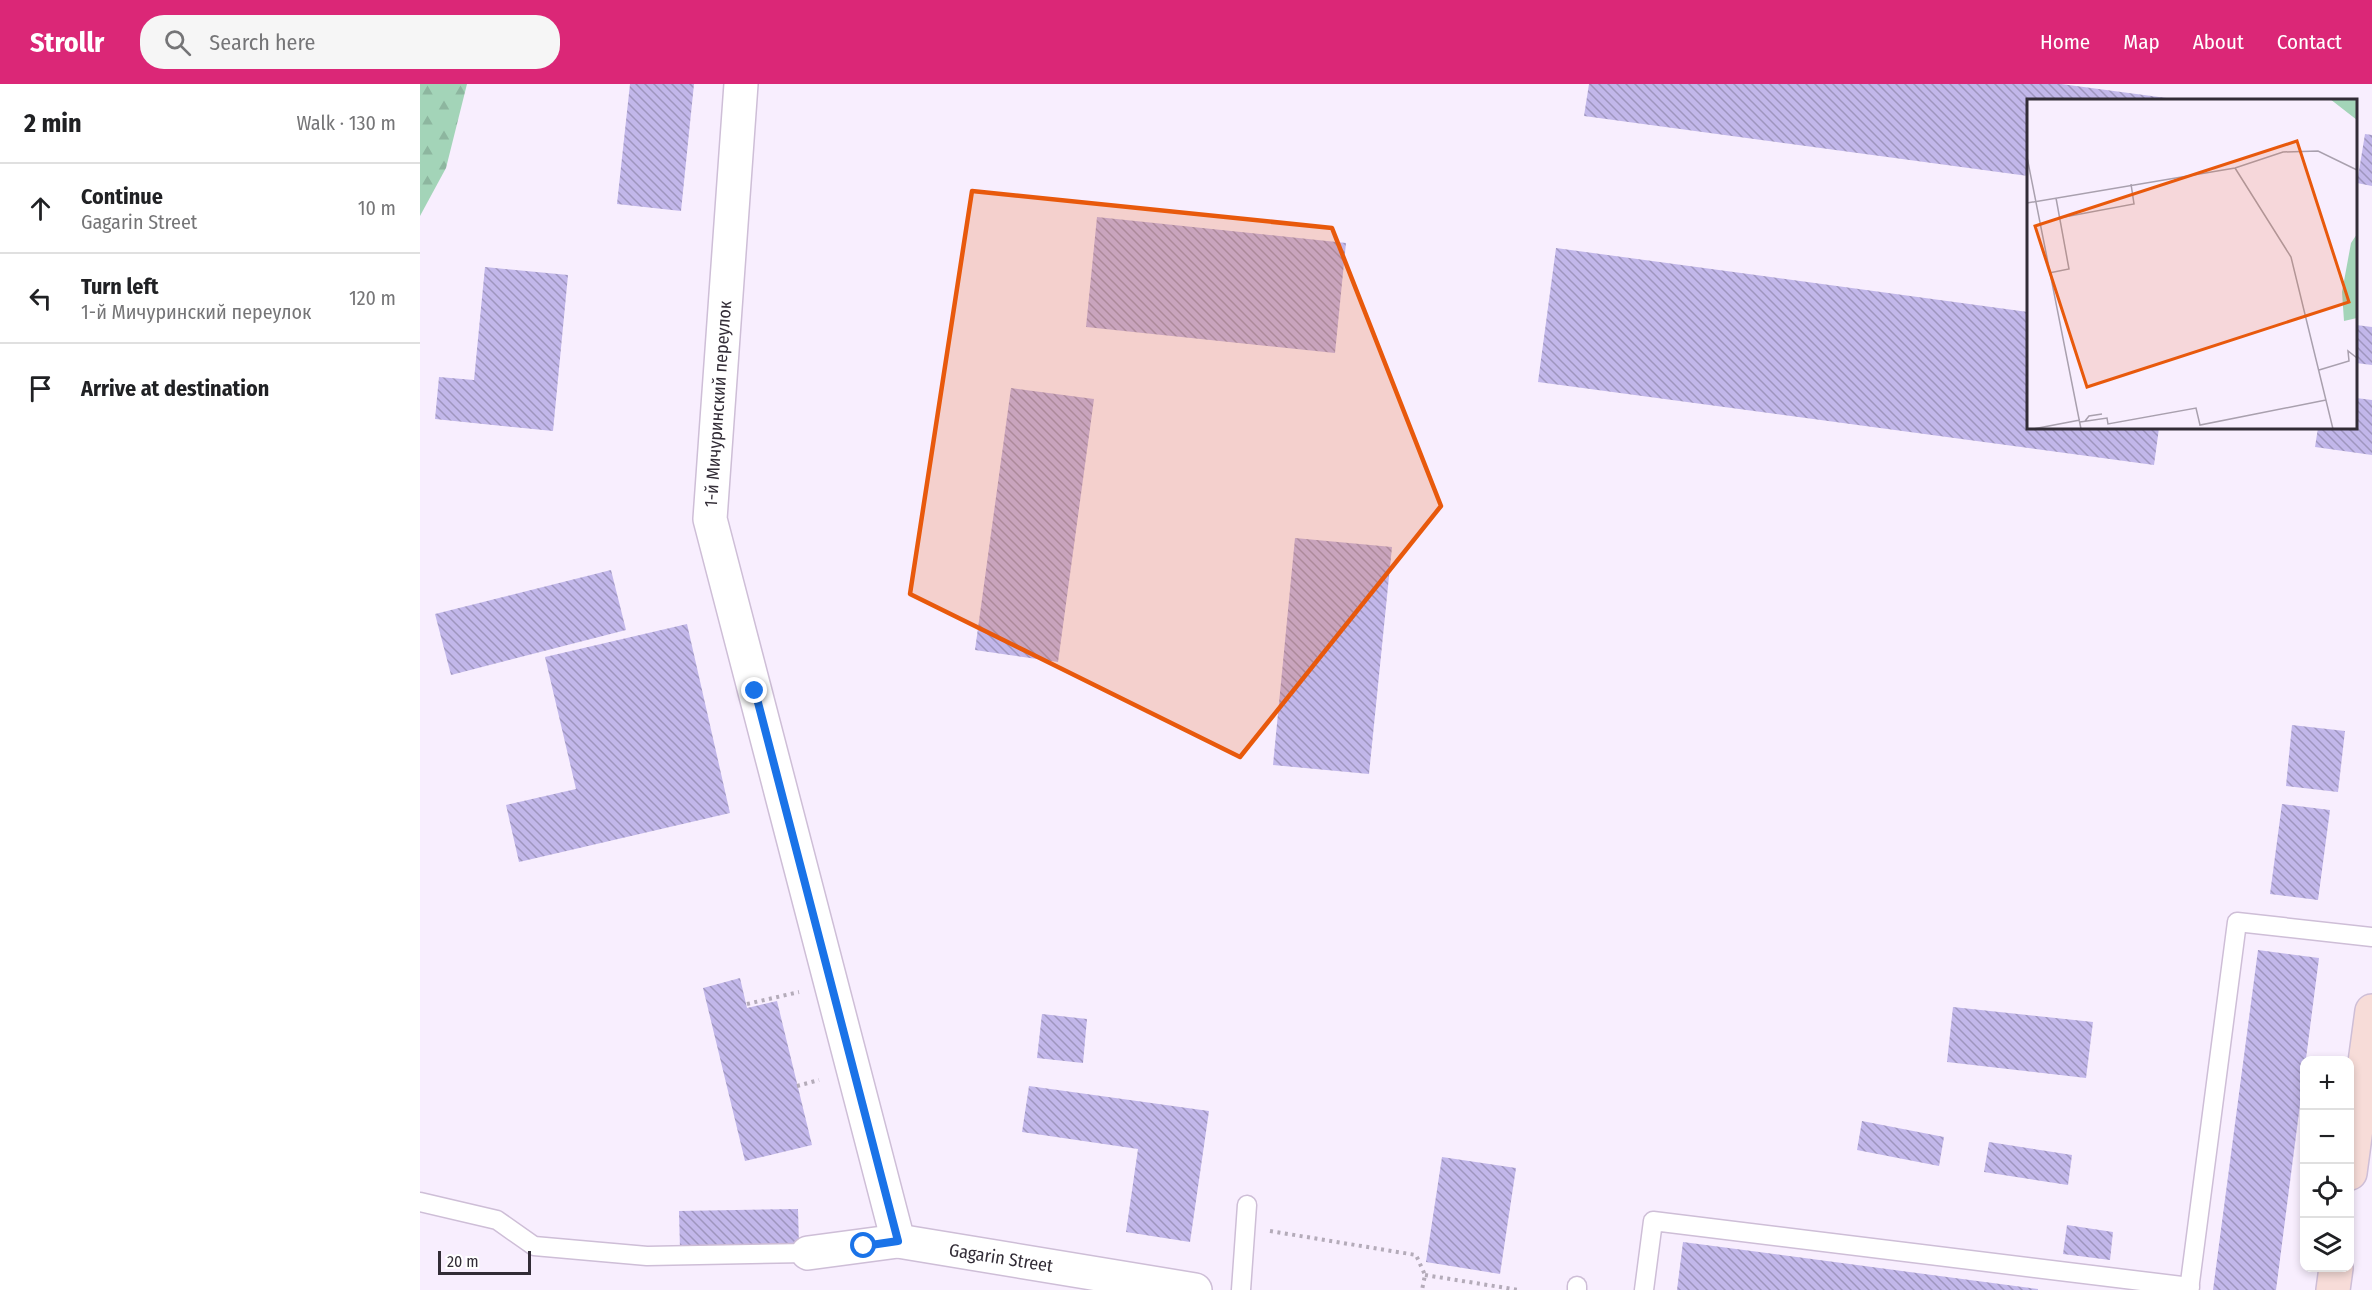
<!DOCTYPE html>
<html lang="en">
<head>
<meta charset="utf-8">
<style>
  :root { --surface:#fff; --page:#f6f6f6; --text:#202124; --muted:#757577; --line:#e0e0e0; --accent:#db2777 }
  body { margin:0; font-family:"Fira Sans Condensed",sans-serif; background:var(--page); color:var(--text) }
  .controls { position:absolute; right:18px; bottom:18px; display:grid; overflow:hidden; border-radius:12px; box-shadow:0 3px 9px #0003 }
  .controls button { width:54px; height:54px; display:grid; place-items:center; padding:0; border:0; border-bottom:2px solid var(--line); background:var(--surface); color:var(--text); font:30px sans-serif }
  .scale { position:absolute; left:18px; bottom:15px; width:93px; box-sizing:border-box; padding-left:6px; border:3px solid #322c36; border-top:0; font-size:16px; line-height:21px; white-space:nowrap; color:#322c36; -webkit-text-stroke:4px #fff; paint-order:stroke }
  .stop { position:absolute; width:18px; height:18px; margin:-14px; border:4px solid #1a73e8; border-radius:50%; background:#fff }
  .stop.end { background:#1a73e8; border-color:#fff; box-shadow:0 2px 6px #0008 }
  .list { margin:0; padding:0; list-style:none }
  h2 { display:flex; justify-content:space-between; align-items:center; height:78px; margin:0; padding:0 24px; font-size:26px }
  h2 small { font-size:20px; font-weight:400; color:var(--muted) }
  .list li { display:grid; grid-template-columns:39px 1fr auto; gap:18px; align-items:center; box-sizing:border-box; height:90px; padding:0 24px; border-top:2px solid var(--line) }
  .list b { display:block; font-size:22px; white-space:nowrap }
  .list p { margin:0; font-size:20px; white-space:nowrap; color:var(--muted) }
  .list em { font-size:20px; font-style:normal; color:var(--muted) }
  .icon { flex:none; width:33px; height:33px; fill:none; stroke:currentColor; stroke-width:2; stroke-linecap:round; stroke-linejoin:round }
  .map { position:relative; flex:none; width:1952px; height:1206px; overflow:hidden }
  header { display:flex; align-items:center; gap:36px; box-sizing:border-box; height:84px; padding:0 30px; background:var(--accent); color:#fff }
  header strong { font-size:28px }
  nav { display:flex; gap:33px; margin-inline-start:auto; font-size:21px }
  .search { width:420px; height:54px; background:var(--page); display:flex; align-items:center; gap:15px; box-sizing:border-box; padding:0 21px; border-radius:24px; color:var(--muted); font-size:22px }
  main { display:flex }
  aside { flex:1; background:var(--surface) }
  .map>svg:first-child { display:block }
</style>
</head>
<body>
<header>
<strong>Strollr</strong>
<div class="search"><svg class="icon" aria-label="search" viewBox="0 0 24 24"><circle cx="10" cy="10" r="6"/><path d="M15 15l6 6"/></svg>Search here</div>
<nav><a>Home</a><a>Map</a><a>About</a><a>Contact</a></nav>
</header>
<main>
<aside>
<h2>2 min<small>Walk · 130 m</small></h2>
<ul class="list">
<li><svg class="icon" aria-label="ahead" viewBox="0 0 24 24"><path d="M12 20V5M6 11l6-6 6 6"/></svg><div><b>Continue</b><p>Gagarin Street</p></div><em>10 m</em></li>
<li><svg class="icon" aria-label="left" viewBox="0 0 24 24"><path d="M17 20v-9H6M10 6l-5 5 5 5"/></svg><div><b>Turn left</b><p>1-й Мичуринский переулок</p></div><em>120 m</em></li>
<li><svg class="icon" aria-label="arrive" viewBox="0 0 24 24"><path d="M6 21V4h12l-3 4 3 4H6"/></svg><div><b>Arrive at destination</b></div></li>
</ul>
</aside>
<div class="map">
<svg width="1952" height="1206" viewBox="0 0 1952 1206">
  <defs>
    <pattern id="forest-firs" width="22" height="20" patternUnits="userSpaceOnUse" patternTransform="scale(1.5)"><rect width="22" height="20" fill="#a3d4b8"/><path d="M5 1l3.5 6h-7zM16 11l3.5 6h-7z" fill="#8db69f"/></pattern>
    <pattern id="building-back-hatch" width="6" height="6" patternUnits="userSpaceOnUse" patternTransform="scale(1.5)"><rect width="6" height="6" fill="#c2b7ea"/><path d="M-1 5l2 2M0 0l6 6M5-1l2 2" fill="none" stroke="#9e95be"/></pattern>
  </defs>
  <rect width="100%" height="100%" fill="#f8eefe"/>
  <polygon fill="url(#forest-firs)" points="0,0 47,0 26,84 0,132"/>
  <g fill="url(#building-back-hatch)">
    <polygon points="210,0 274,0 261,127 197,120"/>
    <polygon points="1169,0 1641,0 1754,15 1608,16 1608,92 1164,32"/>
    <polygon points="1945,50 1952,51 1952,102 1937,99"/>
    <polygon points="677,133 926,159 915,269 666,243"/>
    <polygon points="1136,164 1608,228 1608,344 1739,344 1734,381 1118,298"/>
    <polygon points="65,183 148,191 133,347 15,335 19,293 54,296"/>
    <polygon points="1936,241 1952,243 1952,281 1936,279"/>
    <polygon points="591,304 674,315 638,578 555,566"/>
    <polygon points="1936,314 1952,316 1952,371 1895,363 1898,344 1936,344"/>
    <polygon points="875,454 972,463 949,690 853,681"/>
    <polygon points="191,486 206,546 31,591 15,530"/>
    <polygon points="267,540 310,729 99,778 86,721 156,705 125,573"/>
    <polygon points="1872,641 1925,647 1918,708 1866,702"/>
    <polygon points="1862,720 1910,726 1898,816 1850,810"/>
    <polygon points="1838,866 1899,874 1856,1206 1793,1206"/>
    <polygon points="320,894 327,924 357,917 392,1061 325,1077 283,904"/>
    <polygon points="1533,923 1673,938 1666,994 1527,978"/>
    <polygon points="622,930 667,935 663,979 617,974"/>
    <polygon points="609,1002 789,1027 770,1158 706,1148 718,1065 602,1048"/>
    <polygon points="1442,1037 1524,1053 1519,1082 1437,1066"/>
    <polygon points="1569,1058 1652,1071 1648,1101 1564,1088"/>
    <polygon points="1022,1073 1096,1084 1080,1190 1006,1178"/>
    <polygon points="378,1125 379,1163 260,1165 259,1127"/>
    <polygon points="1647,1141 1693,1148 1690,1176 1643,1170"/>
    <polygon points="1263,1158 1618,1205 1618,1206 1257,1206"/>
  </g>
  <g fill="none" stroke-linecap="round" stroke-linejoin="round">
    <g stroke="#cebed7" stroke-width="21">
      <g id="lane">
        <polyline points="0,1118 77,1136 114,1162 227,1172 388,1169"/>
        <polyline points="821,1206 827,1121"/>
        <polyline points="1157,1206 1157,1202"/>
        <polyline points="1224,1206 1233,1137 1770,1203"/>
        <polyline points="1769,1206 1817,838 1952,853"/>
      </g>
    </g>
    <g stroke="#cebed7" stroke-width="36">
      <g id="street">
        <polyline points="321,0 290,435 478,1157"/>
        <polyline points="388,1169 478,1157 775,1206"/>
      </g>
    </g>
    <g stroke="#cebed7" stroke-width="36">
      <g id="secondary">
        <polyline points="1930,1089 1952,927"/>
        <polyline points="1913,1206 1916,1184"/>
      </g>
    </g>
    <g stroke="#b4abb9" stroke-width="4" stroke-dasharray="3 4.5" stroke-linecap="butt">
      <polyline points="327,920 379,908"/>
      <polyline points="377,1002 399,996"/>
      <polyline points="850,1147 996,1171 1005,1191 1002,1206"/>
      <polyline points="1005,1191 1099,1206"/>
    </g>
    <use href="#lane" stroke="#fff" stroke-width="18"/>
    <use href="#street" stroke="#fff" stroke-width="33"/>
    <use href="#secondary" stroke="#f7dcd8" stroke-width="33"/>
  </g>
  <g fill="none" stroke-linecap="round" stroke-linejoin="round">
    <polyline stroke="#1a73e8" stroke-width="8" points="335,607 478,1157 444,1162"/>
  </g>
  <path fill="#e8590c" fill-opacity="0.2" stroke="#e8590c" stroke-width="4.5" stroke-linejoin="round" d="M552,107l360,37 109,278 -201,251 -330,-163z"/>
  <g text-anchor="middle" dominant-baseline="central" stroke-width="4.5" stroke-linejoin="round" paint-order="stroke">
    <g font-size="18" fill="#322c36" stroke="#fff">
      <text transform="translate(298 320) rotate(-86)">1-й Мичуринский переулок</text>
      <text transform="translate(581 1174) rotate(9)">Gagarin Street</text>
    </g>
  </g>
  <g transform="translate(1607 15)">
    <rect width="330" height="330" fill="#f8eefe"/>
    <path d="M303,0h27v21zM330,135v84l-13,3 -2,-29 9,-49z" fill="#a3d4b8"/>
    <path fill="none" stroke="#a9a0ae" stroke-width="1.5" d="M0,58l54,272M208,69l56,89 42,172M0,104l208,-35 48,-16 35,-1 39,19M32,119l75,-14 -3,-20M22,174l20,-4 -13,-71M292,271l30,-9 -1,-10 9,7M58,322l4,-5 13,-2M53,323l27,-4 1,6 88,-16 4,17 126,-25M6,330l47,-9"/>
    <path fill="#e8590c" fill-opacity="0.15" stroke="#e8590c" stroke-width="3" d="M270,42l52,161 -262,85 -52,-161z"/>
    <rect width="330" height="330" fill="none" stroke="#322c36" stroke-width="3"/>
  </g>
</svg>
<div class="controls">
<button>+</button>
<button>−</button>
<button><svg class="icon" aria-label="locate" viewBox="0 0 24 24"><circle cx="12" cy="12" r="6"/><path d="M12 2v4M12 18v4M2 12h4M18 12h4"/></svg></button>
<button><svg class="icon" aria-label="layers" viewBox="0 0 24 24"><path d="M12 4l9 5-9 5-9-5zM3 14l9 5 9-5"/></svg></button>
</div>
<div class="scale">20 m</div>
<div class="stop" style="left:444px;top:1162px"></div>
<div class="stop end" style="left:335px;top:607px"></div>
</div>
</main>
</body>
</html>
